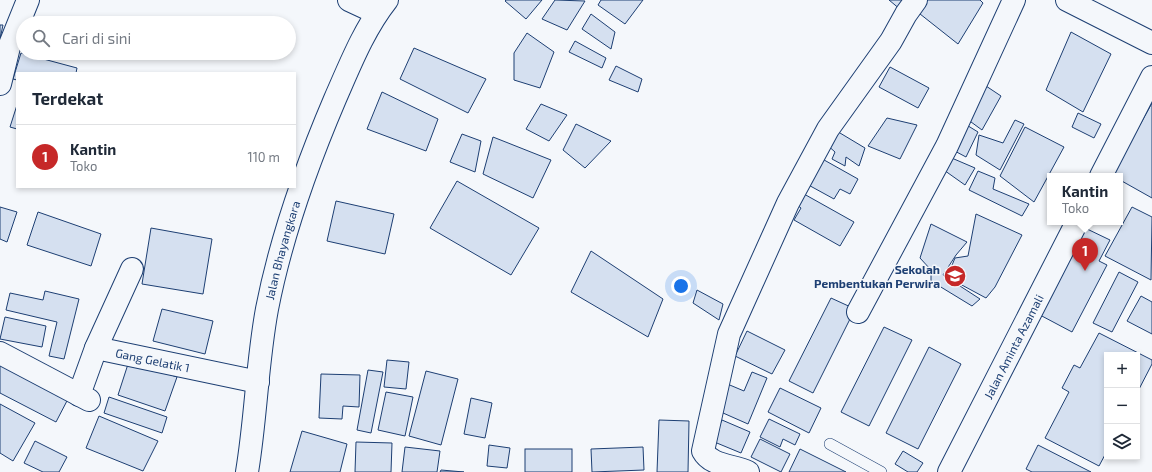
<!DOCTYPE html>
<html lang="id">
<head>
<meta charset="utf-8">
<style>
  :root { --surface:#fff; --page:#f2f2f3; --text:#1f2937; --muted:#747a83; --line:#e0e1e3; --accent:#c62828 }
  body { margin:0; font-family:"Exo 2",sans-serif; background:var(--page); color:var(--text) }
  .controls { position:absolute; right:12px; bottom:12px; display:grid; overflow:hidden; border-radius:0px; box-shadow:0 2px 6px #0003 }
  .controls button { width:36px; height:36px; display:grid; place-items:center; padding:0; border:0; border-bottom:1px solid var(--line); background:var(--surface); color:var(--text); font:20px sans-serif }
  .you { position:absolute; left:681px; top:286px; width:14px; height:14px; margin:-10px; border:3px solid #fff; border-radius:50%; background:#1a73e8; box-shadow:0 0 0 6px #1a73e833 }
  .badge { display:grid; place-items:center; width:26px; height:26px; border-radius:50%; background:var(--accent); color:#fff; font-size:13px; font-weight:700 }
  .pin { position:absolute; translate:-50% -33px; filter:drop-shadow(0 1px 2px #0008) }
  .pin::after { content:''; position:absolute; top:21px; width:14px; height:12px; background:inherit; clip-path:polygon(0 0,100% 0,50% 100%) }
  .popup { position:absolute; left:1047px; top:173px; width:76px; height:52px; box-sizing:border-box; display:grid; place-content:center; border-radius:0px; background:var(--surface); filter:drop-shadow(0 1px 3px #0005); font-size:13px; white-space:nowrap; color:var(--muted) }
  .popup b { font-size:15px; color:var(--text) }
  .popup::after { content:''; position:absolute; left:50%; top:100%; margin-left:-8px; border:8px solid transparent; border-top-color:var(--surface) }
  .list { margin:0; padding:0; list-style:none }
  h2 { display:flex; justify-content:space-between; align-items:center; height:52px; margin:0; padding:0 16px; font-size:17px }
  h2 small { font-size:13px; font-weight:400; color:var(--muted) }
  .list li { display:grid; grid-template-columns:26px 1fr auto; gap:12px; align-items:center; box-sizing:border-box; height:64px; padding:0 16px; border-top:1px solid var(--line) }
  .list b { display:block; font-size:15px; white-space:nowrap }
  .list p { margin:0; font-size:13px; white-space:nowrap; color:var(--muted) }
  .list em { font-size:13px; font-style:normal; color:var(--muted) }
  .icon { flex:none; width:22px; height:22px; fill:none; stroke:currentColor; stroke-width:2; stroke-linecap:round; stroke-linejoin:round }
  .map { position:relative; flex:none; width:1152px; height:472px; overflow:hidden }
  .search { position:absolute; background:var(--surface); box-shadow:0 2px 6px #0003; left:16px; top:16px; width:280px; height:44px; display:flex; align-items:center; gap:10px; box-sizing:border-box; padding:0 14px; border-radius:22px; color:var(--muted); font-size:15px }
  .panel { position:absolute; background:var(--surface); box-shadow:0 2px 6px #0003; left:16px; top:72px; width:280px; height:116px; border-radius:0px }
  .map>svg:first-child { display:block }
</style>
</head>
<body>
<div class="map">
<svg width="1152" height="472" viewBox="0 0 1152 472">
  <rect width="100%" height="100%" fill="#f4f7fb"/>
  <g fill="#d5e0f0" stroke="#1d3f73">
    <polygon points="506,0 542,0 526,19 505,1"/>
    <polygon points="555,0 585,1 567,30 542,19"/>
    <polygon points="601,0 643,0 625,24 598,5"/>
    <polygon points="889,0 908,0 901,10"/>
    <polygon points="924,0 980,0 983,3 958,44 915,10"/>
    <polygon points="591,14 615,32 611,49 582,29"/>
    <polygon points="0,25 3,25 0,39"/>
    <polygon points="1071,32 1111,54 1083,112 1046,90"/>
    <polygon points="527,33 554,52 540,88 514,80 514,53"/>
    <polygon points="575,41 606,58 602,68 569,52"/>
    <polygon points="414,48 486,79 468,113 400,79"/>
    <polygon points="21,53 77,68 76,73 17,73 17,80 13,79"/>
    <polygon points="616,66 642,79 638,92 609,80"/>
    <polygon points="890,67 929,88 918,108 879,87"/>
    <polygon points="986,86 1001,96 982,130 967,119"/>
    <polygon points="382,92 438,119 426,151 367,129"/>
    <polygon points="1152,103 1152,198 1120,180 1120,176 1112,175"/>
    <polygon points="541,104 567,115 549,141 526,129"/>
    <polygon points="17,105 17,129 10,127"/>
    <polygon points="1078,113 1101,124 1094,138 1072,127"/>
    <polygon points="887,118 917,125 900,159 868,146"/>
    <polygon points="1015,120 1024,124 1000,170 976,155 979,135 1003,143"/>
    <polygon points="576,124 611,141 585,168 563,150"/>
    <polygon points="965,124 978,132 966,157 951,149"/>
    <polygon points="1025,127 1064,147 1034,202 1000,176"/>
    <polygon points="835,130 865,148 859,166 846,157 845,166 832,159 835,152 825,143"/>
    <polygon points="462,134 481,141 475,172 450,162"/>
    <polygon points="493,137 551,160 533,198 483,174"/>
    <polygon points="817,156 858,179 850,194 840,189 834,199 803,182"/>
    <polygon points="947,156 975,168 965,185 941,168"/>
    <polygon points="978,171 995,178 993,189 1029,204 1022,216 969,190"/>
    <polygon points="457,181 539,228 511,275 430,228"/>
    <polygon points="804,194 854,222 840,246 794,220 801,208 797,205"/>
    <polygon points="336,201 394,214 385,254 327,241"/>
    <polygon points="0,207 17,212 7,242 0,239"/>
    <polygon points="1132,207 1152,217 1151,280 1105,256"/>
    <polygon points="38,212 101,234 91,266 27,245"/>
    <polygon points="976,214 1022,235 995,287 986,298 947,277 955,258 968,256"/>
    <polygon points="931,224 967,242 956,255 943,275 980,299 972,306 931,281 931,270 920,258"/>
    <polygon points="151,228 212,239 203,294 142,284"/>
    <polygon points="1085,228 1110,240 1099,261 1107,265 1072,332 1040,315"/>
    <polygon points="591,251 663,299 648,337 571,292"/>
    <polygon points="1119,272 1138,282 1112,332 1093,323"/>
    <polygon points="697,290 723,304 719,320 693,303"/>
    <polygon points="45,291 79,299 64,359 49,356 57,322 6,310 10,293 43,300"/>
    <polygon points="1141,296 1152,302 1152,334 1127,321"/>
    <polygon points="831,298 855,309 813,393 789,381"/>
    <polygon points="162,309 213,321 205,354 153,341"/>
    <polygon points="5,317 46,326 42,347 0,339"/>
    <polygon points="884,327 912,340 869,426 841,412"/>
    <polygon points="747,331 785,350 772,374 735,356"/>
    <polygon points="1099,333 1152,360 1152,364 1137,393 1137,355 1107,355 1107,451 1099,466 1045,438 1069,392 1062,388 1074,365 1080,368"/>
    <polygon points="929,347 961,364 918,449 886,433"/>
    <polygon points="387,360 409,362 406,389 384,387"/>
    <polygon points="129,361 177,377 165,411 118,395"/>
    <polygon points="0,362 69,397 56,422 0,393"/>
    <polygon points="368,370 383,372 371,433 357,430"/>
    <polygon points="426,371 458,379 441,445 409,436"/>
    <polygon points="752,372 767,378 748,424 714,409 725,383 744,391"/>
    <polygon points="321,374 360,375 359,407 343,406 342,419 319,418"/>
    <polygon points="780,388 821,408 809,433 768,412"/>
    <polygon points="386,392 413,397 405,436 378,430"/>
    <polygon points="109,397 167,417 162,433 104,413"/>
    <polygon points="471,398 492,403 485,438 464,434"/>
    <polygon points="0,404 35,423 13,461 0,453"/>
    <polygon points="99,416 158,441 143,471 86,448"/>
    <polygon points="769,419 800,434 795,445 783,439 780,447 760,437"/>
    <polygon points="659,420 689,421 688,472 657,472"/>
    <polygon points="722,420 750,432 741,453 712,441"/>
    <polygon points="302,431 347,444 340,472 290,472"/>
    <polygon points="760,439 790,454 781,472 751,457"/>
    <polygon points="35,441 67,457 59,472 43,472 24,463"/>
    <polygon points="356,442 392,443 391,472 355,472"/>
    <polygon points="489,445 510,448 507,468 487,466"/>
    <polygon points="1038,445 1091,472 1032,472 1026,469"/>
    <polygon points="405,447 440,451 437,472 402,472"/>
    <polygon points="643,447 644,470 592,472 591,449"/>
    <rect x="525" y="449" width="47" height="23"/>
    <polygon points="800,449 846,472 789,472"/>
    <polygon points="903,451 923,463 917,472 908,472 895,464"/>
    <polygon points="441,470 464,472 440,472"/>
  </g>
  <g fill="none" stroke-linecap="round" stroke-linejoin="round">
    <g stroke="#1d3f73" stroke-width="12">
      <polyline id="lane" points="830,444 881,472"/>
    </g>
    <g stroke="#1d3f73" stroke-width="24">
      <g id="street">
        <polyline points="349,0 377,13"/>
        <polyline points="1067,0 1152,43"/>
        <polyline points="0,84 9,47 28,0"/>
        <polyline points="1101,176 1152,77"/>
        <polyline points="858,312 947,146 1014,0"/>
        <polyline points="96,348 132,269"/>
        <polyline points="0,353 89,400"/>
        <path id="s1" d="M79,395l17,-47 162,34"/>
        <path d="M748,472c-15,-7 -37,-6 -45,-21l26,-117 59,-131 40,-74 63,-88 15,-27 10,-14"/>
        <path id="s2" d="M949,472l128,-250"/>
      </g>
    </g>
    <g stroke="#1d3f73" stroke-width="24">
      <g id="highway">
        <path id="s3" d="M247,472c9,-54 10,-109 20,-163 14,-72 39,-142 68,-210 15,-34 29,-70 52,-99"/>
      </g>
    </g>
    <use href="#lane" stroke="#f4f7fb" stroke-width="11"/>
    <use href="#street" stroke="#f4f7fb" stroke-width="22"/>
    <use href="#highway" stroke="#f4f7fb" stroke-width="22"/>
  </g>
  <defs>
    <g id="university-disc" transform="scale(1.15)"><circle r="9.5" fill="#c62828" stroke="#f4f7fb"/><path d="M0-5L7-2L0 1L-7-2ZM-4 1L0 2.5L4 1V4Q0 6-4 4Z" fill="#fff"/></g>
  </defs>
  <g fill-rule="evenodd">
    <use href="#university-disc" x="955" y="276"/>
  </g>
  <g text-anchor="middle" dominant-baseline="central" stroke-width="3" stroke-linejoin="round" paint-order="stroke">
    <g font-size="12" fill="#1d3f73" stroke="#f4f7fb">
      <text stroke="none"><textPath href="#s3" startOffset="225">Jalan Bhayangkara</textPath></text>
      <text stroke="none"><textPath href="#s2" startOffset="141">Jalan Aminta Azamali</textPath></text>
      <text stroke="none"><textPath href="#s1" startOffset="108">Gang Gelatik 1</textPath></text>
    </g>
    <g font-size="12" font-weight="bold" fill="#1d3f73" stroke="#f4f7fb" text-anchor="end">
      <text x="940" y="269">Sekolah<tspan x="940" dy="14">Pembentukan Perwira</tspan></text>
    </g>
  </g>
</svg>
<div class="controls">
<button>+</button>
<button>−</button>
<button><svg class="icon" aria-label="layers" viewBox="0 0 24 24"><path d="M12 4l9 5-9 5-9-5zM3 14l9 5 9-5"/></svg></button>
</div>
<div class="you"></div>
<div class="pin badge" style="left:1085px;top:271px">1</div>
<div class="popup"><b>Kantin</b>Toko</div>
<div class="search"><svg class="icon" aria-label="search" viewBox="0 0 24 24"><circle cx="10" cy="10" r="6"/><path d="M15 15l6 6"/></svg>Cari di sini</div>
<section class="panel">
<h2>Terdekat<small></small></h2>
<ul class="list">
<li><span class="badge">1</span><div><b>Kantin</b><p>Toko</p></div><em>110 m</em></li>
</ul>
</section>
</div>
</body>
</html>
